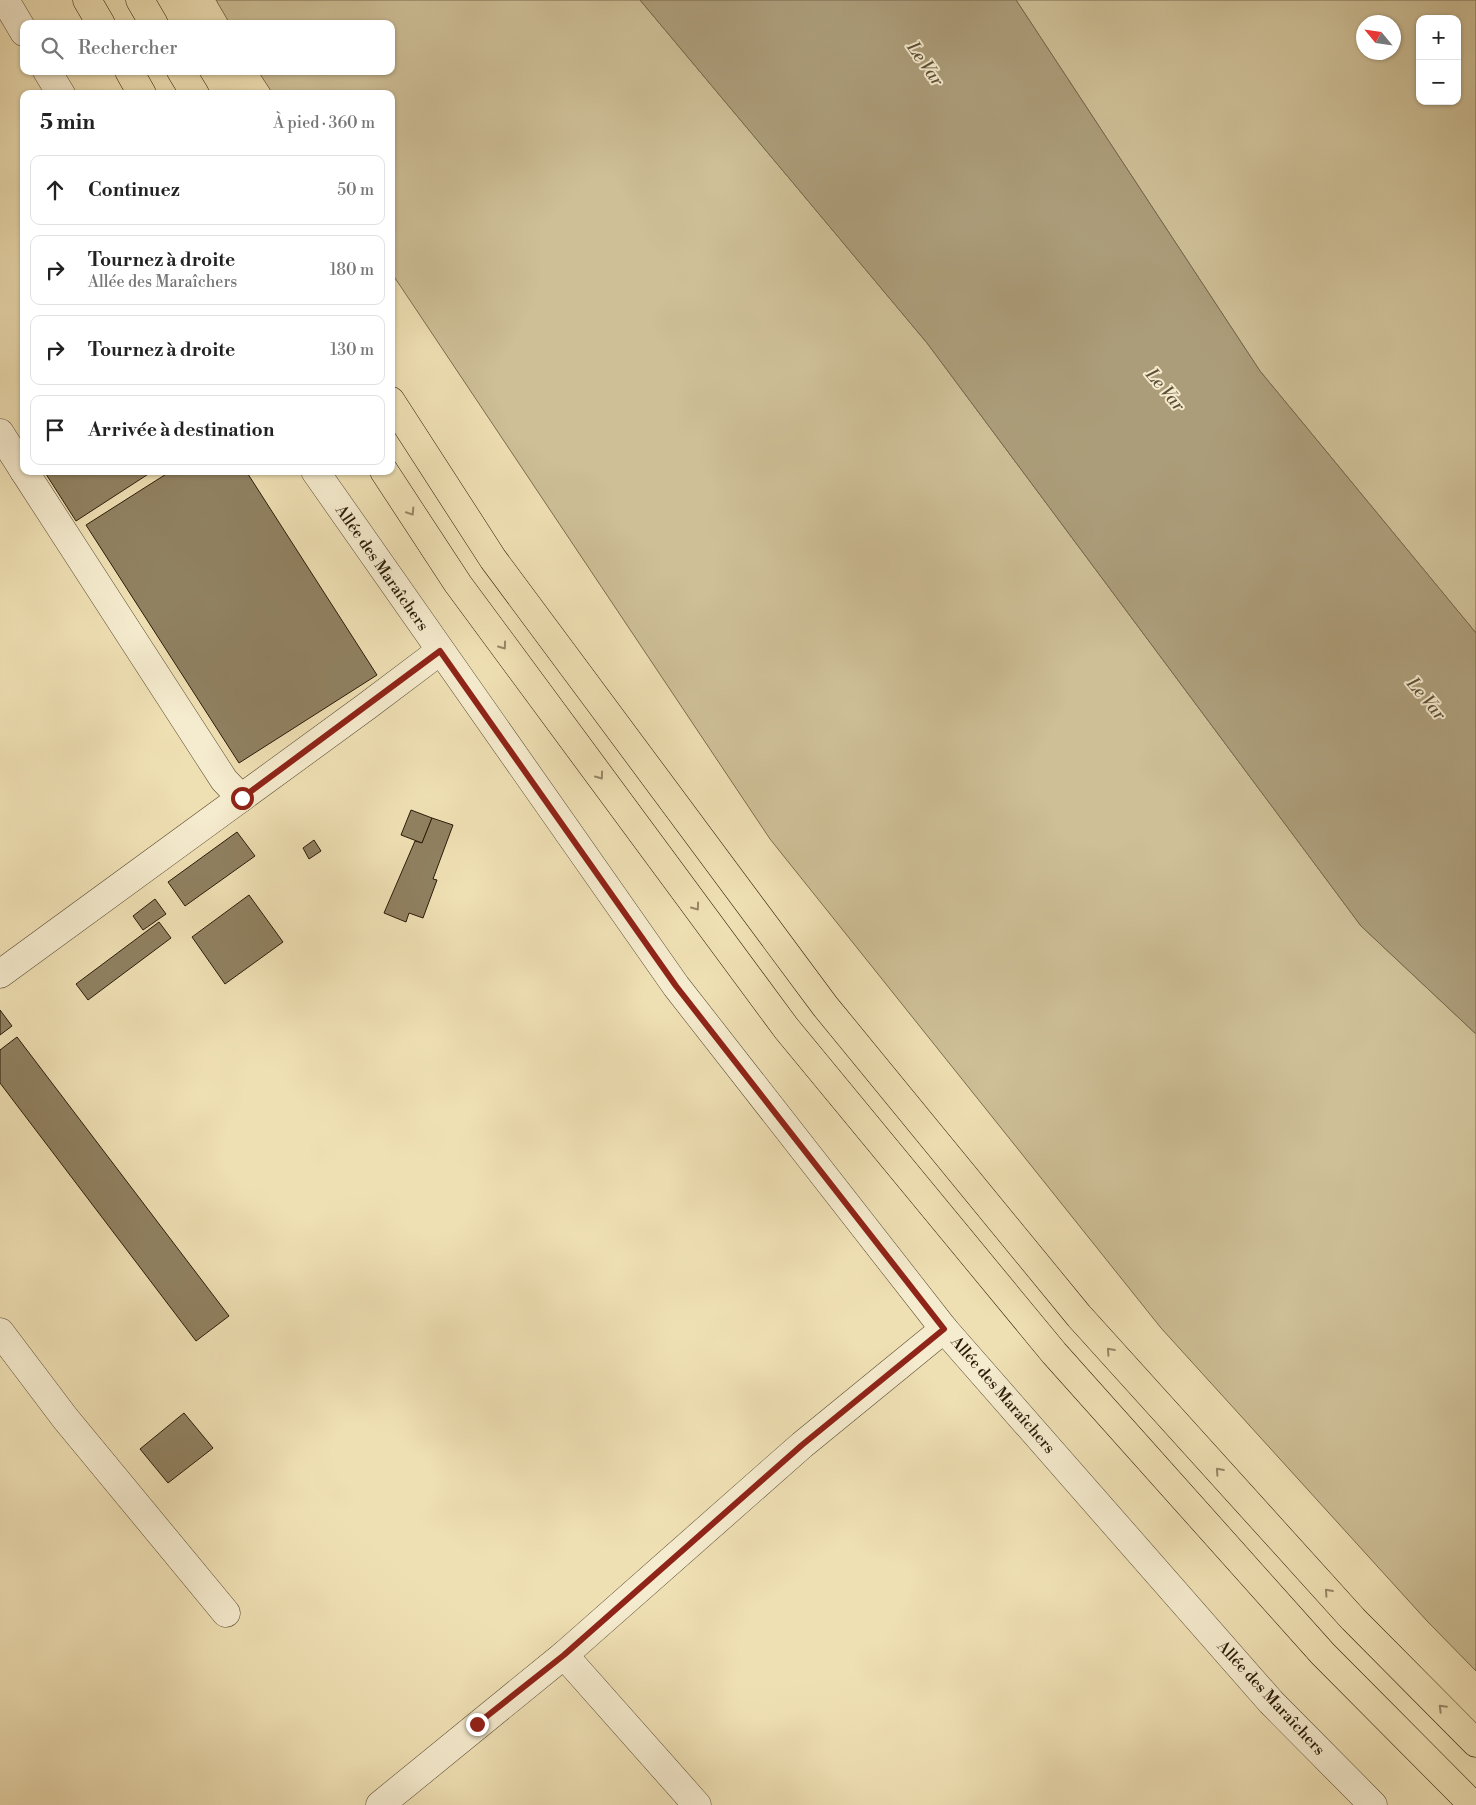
<!DOCTYPE html>
<html lang="fr">
<head>
<meta charset="utf-8">
<style>
  :root { --surface:#fff; --page:#f2f2f2; --text:#222; --muted:#767676; --line:#e0e0e0 }
  body { margin:0; font-family:"Libre Bodoni",serif; background:var(--page); color:var(--text) }
  .controls { position:absolute; right:15px; top:15px; display:grid; overflow:hidden; border-radius:10px; box-shadow:0 1px 4px #0004 }
  .controls button { width:45px; height:45px; display:grid; place-items:center; padding:0; border:0; border-bottom:1px solid var(--line); background:var(--surface); color:var(--text); font:25px sans-serif }
  .compass { position:absolute; left:1356px; top:15px; width:45px; height:45px; border-radius:50%; background:var(--surface); box-shadow:0 1px 4px #0004; rotate:299deg }
  .stop { position:absolute; width:15px; height:15px; margin:-11px; border:4px solid #8f2418; border-radius:50%; background:#fff }
  .stop.end { background:#8f2418; border-color:#fff; box-shadow:0 1px 5px #0008 }
  .list { margin:0; padding:0; list-style:none }
  h2 { display:flex; justify-content:space-between; align-items:center; height:65px; margin:0; padding:0 20px; font-size:21px }
  h2 small { font-size:16px; font-weight:400; color:var(--muted) }
  .list li { display:grid; grid-template-columns:32px 1fr auto; gap:15px; align-items:center; box-sizing:border-box; height:70px; margin:0 10px 10px; padding:0 10px; border:1px solid var(--line); border-radius:10px }
  .list b { display:block; font-size:19px; white-space:nowrap }
  .list p { margin:0; font-size:16px; white-space:nowrap; color:var(--muted) }
  .list em { font-size:16px; font-style:normal; color:var(--muted) }
  .icon { flex:none; width:28px; height:28px; fill:none; stroke:currentColor; stroke-width:2; stroke-linecap:round; stroke-linejoin:round }
  .map { position:relative; flex:none; width:1476px; height:1805px; overflow:hidden }
  .search { position:absolute; background:var(--surface); box-shadow:0 1px 4px #0004; left:20px; top:20px; width:375px; height:55px; display:flex; align-items:center; gap:12px; box-sizing:border-box; padding:0 18px; border-radius:10px; color:var(--muted); font-size:19px }
  .panel { position:absolute; background:var(--surface); box-shadow:0 1px 4px #0004; left:20px; top:90px; width:375px; height:385px; border-radius:10px }
  .map>svg:first-child { display:block }
</style>
</head>
<body>
<div class="map">
<svg width="1476" height="1805" viewBox="0 0 1476 1805">
  <rect width="100%" height="100%" fill="#efe0b4"/>
  <filter id="stains"><feTurbulence type="fractalNoise" baseFrequency=".004" numOctaves="4"/><feColorMatrix values="0 0 0 0 .2 0 0 0 0 .09 0 0 0 0 .02 0 0 0 .5 -.17"/></filter>
  <radialGradient id="worn" r=".72"><stop offset=".6" stop-color="#630" stop-opacity="0"/><stop offset="1" stop-color="#630" stop-opacity=".3"/></radialGradient>
  <g fill="#cebf97" stroke="#7c6d50" fill-rule="evenodd">
    <polygon points="216,0 640,0 927,343 1361,926 1476,1034 1476,1671 1427,1621 1161,1328 770,839 391,272 391,94 273,94 258,71 391,71 391,24 230,24"/>
    <path d="M1016,0h460v633l-216,-262zM1420,19h37v82h-37zM1364,22h30v30h-30z"/>
  </g>
  <polygon fill="#ac9d7a" stroke="#78694c" points="640,0 1016,0 1260,371 1476,633 1476,1034 1361,926 927,343"/>
  <g fill="#908161" stroke="#2a1b08">
    <polygon points="44,471 153,471 76,521"/>
    <polygon points="171,471 246,471 377,675 239,763 86,525"/>
    <polygon points="411,810 432,818 422,843 401,835"/>
    <polygon points="432,818 453,825 433,879 437,880 423,918 409,913 406,922 384,913 415,841 422,843"/>
    <polygon points="237,832 255,856 185,906 168,882"/>
    <polygon points="314,840 321,851 309,859 303,848"/>
    <polygon points="249,895 283,942 225,984 192,937"/>
    <polygon points="155,899 166,914 143,930 133,916"/>
    <polygon points="159,922 171,938 88,1000 76,984"/>
    <polygon points="0,1010 12,1026 0,1035"/>
    <polygon points="17,1037 229,1316 196,1341 0,1083 0,1050"/>
    <polygon points="184,1413 213,1448 168,1483 140,1449"/>
  </g>
  <g fill="none" stroke-linecap="round" stroke-linejoin="round">
    <g stroke="#5b4c33" stroke-width="29">
      <g id="minor">
        <polyline points="5,0 24,32"/>
        <polyline points="47,71 61,94"/>
        <polyline points="0,433 24,471"/>
        <polyline points="24,471 224,780 241,798"/>
        <polyline points="315,471 676,986 944,1329 1271,1702 1373,1805"/>
        <polyline points="0,974 367,706 440,651"/>
        <polyline points="0,1332 65,1418 226,1613"/>
        <polyline points="564,1655 697,1805"/>
        <polyline points="380,1805 564,1655 802,1445 944,1329"/>
      </g>
    </g>
    <g stroke="#2a1b08" stroke-width="29">
      <g id="highway">
        <polyline points="87,0 101,24"/>
        <polyline points="140,0 154,24"/>
        <polyline points="129,71 142,94"/>
        <polyline points="181,71 195,94"/>
        <polyline points="391,401 493,559 825,1006 1079,1316 1353,1619 1476,1743"/>
        <polyline points="384,471 458,584 786,1028 1054,1353 1323,1654 1473,1805"/>
      </g>
    </g>
    <use href="#minor" stroke="#f5ebce" stroke-width="28"/>
    <use href="#highway" stroke="#efe0b4" stroke-width="28"/>
  </g>
  <defs><path id="oneway-chevron" d="M-2-3.5L2.5 0L-2 3.5" fill="none" stroke-width="1.6" stroke-linecap="round" stroke-linejoin="round" transform="scale(1.25)"/></defs>
  <g stroke="#968767">
    <use href="#oneway-chevron" transform="translate(411 512) rotate(57)"/>
    <use href="#oneway-chevron" transform="translate(503 646) rotate(54)"/>
    <use href="#oneway-chevron" transform="translate(600 776) rotate(54)"/>
    <use href="#oneway-chevron" transform="translate(696 907) rotate(54)"/>
    <use href="#oneway-chevron" transform="translate(1110 1351) rotate(-132)"/>
    <use href="#oneway-chevron" transform="translate(1219 1471) rotate(-132)"/>
    <use href="#oneway-chevron" transform="translate(1328 1592) rotate(-132)"/>
    <use href="#oneway-chevron" transform="translate(1442 1708) rotate(-135)"/>
  </g>
  <g fill="none" stroke-linecap="round" stroke-linejoin="round">
    <polyline stroke="#8f2418" stroke-width="6" points="242,798 440,651 676,986 944,1329 802,1445 564,1655 477,1724"/>
  </g>
  <g text-anchor="middle" dominant-baseline="central" stroke-width="4" stroke-linejoin="round" paint-order="stroke">
    <g font-size="16" fill="#2a1b08" stroke="#f5ebce">
      <text transform="translate(382 568) rotate(55)">Allée des Maraîchers</text>
      <text transform="translate(1003 1395) rotate(49)">Allée des Maraîchers</text>
      <text transform="translate(1271 1698) rotate(47)">Allée des Maraîchers</text>
    </g>
    <g font-size="18" font-style="italic" fill="#5e4f36" stroke="#f5ebce">
      <text transform="translate(925 64) rotate(55)">Le Var</text>
      <text transform="translate(1165 390) rotate(50)">Le Var</text>
      <text transform="translate(1426 699) rotate(50)">Le Var</text>
    </g>
  </g>
  <rect width="100%" height="100%" filter="url(#stains)"/>
  <rect width="100%" height="100%" fill="url(#worn)"/>
</svg>
<div class="controls">
<button>+</button>
<button>−</button>
</div>
<svg class="compass" viewBox="-18 -18 36 36"><path d="M0-13l5 13h-10z" fill="#e53935"/><path d="M0 13l5-13h-10z" fill="#767676"/></svg>
<div class="stop" style="left:242px;top:798px"></div>
<div class="stop end" style="left:477px;top:1724px"></div>
<div class="search"><svg class="icon" aria-label="search" viewBox="0 0 24 24"><circle cx="10" cy="10" r="6"/><path d="M15 15l6 6"/></svg>Rechercher</div>
<section class="panel">
<h2>5 min<small>À pied · 360 m</small></h2>
<ul class="list">
<li><svg class="icon" aria-label="ahead" viewBox="0 0 24 24"><path d="M12 20V5M6 11l6-6 6 6"/></svg><div><b>Continuez</b></div><em>50 m</em></li>
<li><svg class="icon" aria-label="right" viewBox="0 0 24 24"><path d="M7 20v-9h11M14 6l5 5-5 5"/></svg><div><b>Tournez à droite</b><p>Allée des Maraîchers</p></div><em>180 m</em></li>
<li><svg class="icon" aria-label="right" viewBox="0 0 24 24"><path d="M7 20v-9h11M14 6l5 5-5 5"/></svg><div><b>Tournez à droite</b></div><em>130 m</em></li>
<li><svg class="icon" aria-label="arrive" viewBox="0 0 24 24"><path d="M6 21V4h12l-3 4 3 4H6"/></svg><div><b>Arrivée à destination</b></div></li>
</ul>
</section>
</div>
</body>
</html>
